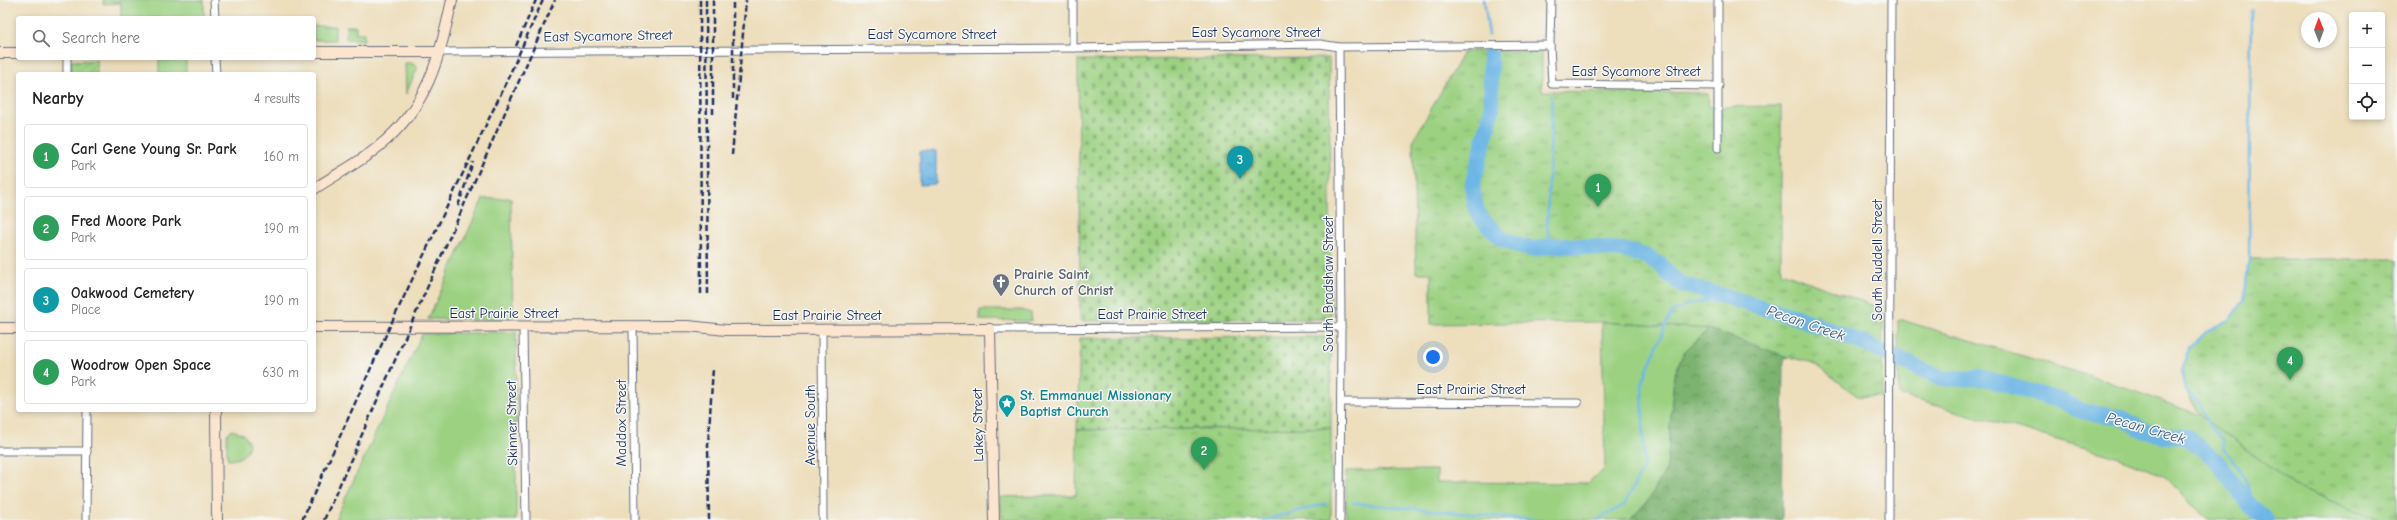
<!DOCTYPE html>
<html lang="en">
<head>
<meta charset="utf-8">
<style>
  :root { --surface:#fff; --page:#f6f6f6; --text:#222; --muted:#767676; --line:#e0e0e0; --accent:#0f766e }
  body { margin:0; font-family:"Comic Neue",sans-serif; background:var(--page); color:var(--text) }
  .controls { position:absolute; right:12px; top:12px; display:grid; overflow:hidden; border-radius:4px; box-shadow:0 2px 6px #0003 }
  .controls button { width:36px; height:36px; display:grid; place-items:center; padding:0; border:0; border-bottom:1px solid var(--line); background:var(--surface); color:var(--text); font:20px sans-serif }
  .compass { position:absolute; left:2301px; top:12px; width:36px; height:36px; border-radius:50%; background:var(--surface); box-shadow:0 2px 6px #0003; rotate:359deg }
  .you { position:absolute; left:1433px; top:357px; width:14px; height:14px; margin:-10px; border:3px solid #fff; border-radius:50%; background:#1a73e8; box-shadow:0 0 0 6px #1a73e833 }
  .badge { display:grid; place-items:center; width:26px; height:26px; border-radius:50%; background:var(--accent); color:#fff; font-size:13px; font-weight:700 }
  .pin { position:absolute; translate:-50% -33px; filter:drop-shadow(0 1px 2px #0008) }
  .pin::after { content:''; position:absolute; top:21px; width:14px; height:12px; background:inherit; clip-path:polygon(0 0,100% 0,50% 100%) }
  .list { margin:0; padding:0; list-style:none }
  h2 { display:flex; justify-content:space-between; align-items:center; height:52px; margin:0; padding:0 16px; font-size:17px }
  h2 small { font-size:13px; font-weight:400; color:var(--muted) }
  .list li { display:grid; grid-template-columns:26px 1fr auto; gap:12px; align-items:center; box-sizing:border-box; height:64px; margin:0 8px 8px; padding:0 8px; border:1px solid var(--line); border-radius:4px }
  .list b { display:block; font-size:15px; white-space:nowrap }
  .list p { margin:0; font-size:13px; white-space:nowrap; color:var(--muted) }
  .list em { font-size:13px; font-style:normal; color:var(--muted) }
  .icon { flex:none; width:22px; height:22px; fill:none; stroke:currentColor; stroke-width:2; stroke-linecap:round; stroke-linejoin:round }
  .map { position:relative; flex:none; width:2397px; height:520px; overflow:hidden }
  .search { position:absolute; background:var(--surface); box-shadow:0 2px 6px #0003; left:16px; top:16px; width:300px; height:44px; display:flex; align-items:center; gap:10px; box-sizing:border-box; padding:0 14px; border-radius:4px; color:var(--muted); font-size:15px }
  .panel { position:absolute; background:var(--surface); box-shadow:0 2px 6px #0003; left:16px; top:72px; width:300px; height:340px; border-radius:4px }
  .map>svg:first-child { display:block }
</style>
</head>
<body>
<div class="map">
<svg width="2397" height="520" viewBox="0 0 2397 520">
  <defs>
    <pattern id="forest-crowns" width="20" height="18" patternUnits="userSpaceOnUse"><rect width="20" height="18" fill="#7db370"/><path d="M2 6a3 3 0 1 1 6 0M12 15a3 3 0 1 1 6 0" fill="none" stroke="#66925f"/></pattern>
    <pattern id="cemetery-stones" width="16" height="16" patternUnits="userSpaceOnUse"><rect width="16" height="16" fill="#9cd182"/><path d="M2 7V4a2 2 0 0 1 4 0v3zM10 15v-3a2 2 0 0 1 4 0v3z" fill="#7eaa6e"/></pattern>
    <pattern id="park-tufts" width="24" height="20" patternUnits="userSpaceOnUse"><rect width="24" height="20" fill="#9cd182"/><path d="M3 7l-1-3M5 7V3M7 7l1-3M15 17l-1-3M17 17v-4M19 17l1-3" fill="none" stroke="#7eaa6e"/></pattern>
    <pattern id="garden-furrows" width="10" height="10" patternUnits="userSpaceOnUse"><rect width="10" height="10" fill="#9cd182"/><path d="M-1 1l2-2M0 10L10 0M9 11l2-2" fill="none" stroke="#7eaa6e"/></pattern>
    <pattern id="water-ripples" width="26" height="14" patternUnits="userSpaceOnUse"><rect width="26" height="14" fill="#6db6e5"/><path d="M2 4q2-2 4 0t4 0M15 11q2-2 4 0t4 0" fill="none" stroke="#5994bd"/></pattern>
  </defs>
  <rect width="100%" height="100%" fill="#f6f6f2"/>
  <filter id="ink" filterUnits="userSpaceOnUse"><feTurbulence type="fractalNoise" baseFrequency=".025" numOctaves="2"/><feDisplacementMap in="SourceGraphic" scale="8" xChannelSelector="R" yChannelSelector="G"/><feConvolveMatrix kernelMatrix="1 2 1 2 8 2 1 2 1" color-interpolation-filters="sRGB"/></filter>
  <filter id="wash" filterUnits="userSpaceOnUse"><feTurbulence type="fractalNoise" baseFrequency=".012" numOctaves="4" result="noise"/><feDisplacementMap in="SourceGraphic" scale="16" xChannelSelector="R" yChannelSelector="G"/><feGaussianBlur stdDeviation="0.9" result="paint"/><feColorMatrix in="noise" values="0 0 0 0 0 0 0 0 0 0 0 0 0 0 0 0 0 1.4 0 .05"/><feComposite in="paint" operator="in"/></filter>
  <g filter="url(#wash)">
    <rect width="100%" height="100%" fill="#eddebc"/>
    <g fill="#9cd182" stroke="#5c8070">
      <polygon points="103,0 204,0 204,18 121,18 121,3 103,4"/>
      <rect x="314" y="26" width="21" height="14"/>
      <polygon points="346,26 356,26 356,33 364,33 364,40 346,39"/>
      <rect x="159" y="60" width="27" height="14"/>
      <polygon points="405,63 411,63 418,67 406,94"/>
      <polygon points="511,198 513,320 428,319 483,199"/>
      <polygon points="980,310 1022,310 1031,313 1032,321 980,320"/>
      <polygon points="1898,319 2104,380 2200,415 2294,485 2364,515 2386,520 2209,520 2189,503 2164,476 2117,457 1899,395"/>
      <polygon points="1602,322 1709,329 1684,352 1674,376 1667,468 1650,498 1630,520 1346,520 1346,471 1437,470 1437,482 1587,483 1605,469"/>
      <polygon points="516,332 516,520 335,520 422,334"/>
      <path d="M232,430l11,4 6,9c-1,11 -8,16 -20,17l-2,-3v-23z"/>
    </g>
    <polygon fill="url(#forest-crowns)" stroke="#4c7167" points="1709,329 1788,357 1784,359 1782,520 1630,520 1650,498 1667,468 1674,376 1684,352"/>
    <g fill="url(#cemetery-stones)" stroke="#5c8070">
      <polygon points="1329,58 1331,319 1080,321 1078,60"/>
      <polygon points="1327,337 1331,341 1331,428 1077,430 1080,338"/>
    </g>
    <g fill="url(#park-tufts)" stroke="#5c8070">
      <polygon points="1464,51 1542,51 1542,91 1708,93 1709,107 1781,106 1781,272 1883,309 1882,397 1857,396 1814,363 1788,357 1709,329 1602,322 1431,324 1431,273 1416,273 1413,141"/>
      <polygon points="2249,259 2397,259 2397,520 2386,520 2364,515 2294,485 2200,415 2185,390 2181,370 2189,349 2206,332 2228,321 2244,301"/>
      <polygon points="1331,428 1331,520 1002,520 1000,497 1076,495 1077,430"/>
    </g>
    <polygon fill="url(#garden-furrows)" stroke="#5c8070" points="97,60 97,74 71,74 71,61"/>
    <polygon fill="url(#water-ripples)" stroke="#4472a2" points="920,151 936,151 936,184 920,185"/>
    <g fill="none" stroke-linecap="round" stroke-linejoin="round">
      <g stroke="#6db6e5" stroke-width="2.5">
        <polyline points="1484,0 1489,35"/>
        <path d="M2251,10l-2,249 -5,42 -16,20 -22,11 -17,17 -8,21 4,20 16,15 8,20 14,14 1,9c14,18 28,38 29,61"/>
        <polyline points="1552,98 1547,227 1550,240 1554,245"/>
        <polyline points="1353,503 1535,520"/>
        <polyline points="1264,520 1325,504"/>
        <polyline points="1597,520 1624,505 1644,466 1642,382 1671,313 1689,304 1726,297"/>
      </g>
      <polyline stroke="#6db6e5" stroke-width="16" points="1490,55 1492,110 1472,186 1476,209 1483,220 1501,238 1522,247 1534,249 1554,245 1578,246 1622,250 1646,256 1661,265 1668,274 1681,284 1796,317 1858,341 1943,379 1984,378 2061,401 2085,412 2123,418 2143,430 2166,436 2187,437 2216,460 2249,505 2267,520"/>
    </g>
  </g>
  <g filter="url(#ink)">
    <g fill="none" stroke-linecap="round" stroke-linejoin="round">
      <g stroke="#646c7f" stroke-width="9">
        <g id="street">
          <polyline points="214,0 215,18"/>
          <polyline points="1073,0 1073,48"/>
          <polyline points="1551,0 1550,45 1552,84 1719,86"/>
          <polyline points="1339,47 1341,327 1340,520"/>
          <polyline points="440,52 1073,48 1320,44 1339,47 1550,45"/>
          <polyline points="67,58 67,74"/>
          <polyline points="215,58 216,74"/>
          <polyline points="1718,148 1718,0"/>
          <polyline points="633,326 635,520"/>
          <polyline points="523,327 526,520"/>
          <polyline points="822,329 823,520"/>
          <polyline points="990,329 1341,327"/>
          <polyline points="1341,402 1578,403"/>
          <polyline points="0,451 87,451"/>
          <polyline points="86,520 87,410"/>
          <polyline points="1889,520 1891,0"/>
        </g>
      </g>
      <g stroke="#646c7f" stroke-width="12">
        <g id="secondary">
          <polyline points="314,52 440,52"/>
          <polyline points="0,53 18,53"/>
          <path d="M314,189c21,-14 45,-26 64,-42 50,-40 61,-88 74,-147"/>
          <polyline points="314,327 688,326 726,330 990,329 994,520"/>
          <polyline points="0,328 18,328"/>
          <polyline points="216,410 217,520"/>
        </g>
      </g>
      <use href="#street" stroke="#fff" stroke-width="7"/>
      <use href="#secondary" stroke="#fce5cf" stroke-width="10"/>
      <g stroke="#1b2f5e" stroke-width="2.5" stroke-dasharray="6 3" stroke-linecap="butt">
        <polyline points="700,0 701,297"/>
        <polyline points="706,0 708,297"/>
        <polyline points="713,0 713,116"/>
        <polyline points="516,46 536,0"/>
        <polyline points="733,99 733,0"/>
        <polyline points="732,155 746,0"/>
        <polyline points="458,206 473,162"/>
        <polyline points="302,520 390,326 505,85 543,0"/>
        <polyline points="324,520 555,0"/>
        <polyline points="709,520 708,446 713,368"/>
      </g>
    </g>
  </g>
  <defs>
    <g id="church-pin" transform="scale(0.9)"><path d="M0 17L-7.5 6A9.5 9.5 0 1 1 7.5 6Z" fill="#6b7280" stroke="#f6f6f2"/><path d="M-1.2-6h2.4v3.5h3.3v2.4h-3.3V6h-2.4V-.1h-3.3v-2.4h3.3Z" fill="#fff"/></g>
    <g id="sight-pin" transform="scale(0.9)"><path d="M0 17L-7.5 6A9.5 9.5 0 1 1 7.5 6Z" fill="#0f9aa8" stroke="#f6f6f2"/><path d="M0-6L1.8-2.2L6-1.7L2.9 1.2L3.7 5.4L0 3.3L-3.7 5.4L-2.9 1.2L-6-1.7L-1.8-2.2Z" fill="#fff"/></g>
  </defs>
  <g fill-rule="evenodd">
    <use href="#church-pin" x="1001" y="282"/>
    <use href="#sight-pin" x="1007" y="403"/>
  </g>
  <g text-anchor="middle" dominant-baseline="central" stroke-width="3" stroke-linejoin="round" paint-order="stroke">
    <g font-size="14" fill="#1b2f5e" stroke="#f6f6f2">
      <text x="1256" y="32">East Sycamore Street</text>
      <text x="932" y="34">East Sycamore Street</text>
      <text transform="translate(608 36) rotate(-1)">East Sycamore Street</text>
      <text x="1636" y="71">East Sycamore Street</text>
      <text transform="translate(1877 260) rotate(-90)">South Ruddell Street</text>
      <text transform="translate(1328 284) rotate(-90)">South Bradshaw Street</text>
      <text x="504" y="313">East Prairie Street</text>
      <text x="1152" y="314">East Prairie Street</text>
      <text x="827" y="315">East Prairie Street</text>
      <text x="1471" y="389">East Prairie Street</text>
      <text transform="translate(512 423) rotate(-91)">Skinner Street</text>
      <text transform="translate(621 423) rotate(-90)">Maddox Street</text>
      <text transform="translate(810 425) rotate(-90)">Avenue South</text>
      <text transform="translate(978 425) rotate(-91)">Lakey Street</text>
    </g>
    <g font-size="14" font-weight="bold" fill="#5b616d" stroke="#f6f6f2" text-anchor="start">
      <text x="1014" y="274">Prairie Saint<tspan x="1014" dy="16">Church of Christ</tspan></text>
    </g>
    <g font-size="14" font-weight="bold" fill="#0d838f" stroke="#f6f6f2" text-anchor="start">
      <text x="1020" y="395">St. Emmanuel Missionary<tspan x="1020" dy="16">Baptist Church</tspan></text>
    </g>
    <g font-size="15" font-style="italic" fill="#345886" stroke="#f6f6f2">
      <text transform="translate(1806 323) rotate(19)">Pecan Creek</text>
      <text transform="translate(2146 428) rotate(16)">Pecan Creek</text>
    </g>
  </g>
</svg>
<div class="controls">
<button>+</button>
<button>−</button>
<button><svg class="icon" aria-label="locate" viewBox="0 0 24 24"><circle cx="12" cy="12" r="6"/><path d="M12 2v4M12 18v4M2 12h4M18 12h4"/></svg></button>
</div>
<svg class="compass" viewBox="-18 -18 36 36"><path d="M0-13l5 13h-10z" fill="#e53935"/><path d="M0 13l5-13h-10z" fill="#767676"/></svg>
<div class="you"></div>
<div class="pin badge" style="left:1598px;top:207px;background:#2e9e5b">1</div>
<div class="pin badge" style="left:1204px;top:470px;background:#2e9e5b">2</div>
<div class="pin badge" style="left:1240px;top:179px;background:#0f9aa8">3</div>
<div class="pin badge" style="left:2290px;top:380px;background:#2e9e5b">4</div>
<div class="search"><svg class="icon" aria-label="search" viewBox="0 0 24 24"><circle cx="10" cy="10" r="6"/><path d="M15 15l6 6"/></svg>Search here</div>
<section class="panel">
<h2>Nearby<small>4 results</small></h2>
<ul class="list">
<li><span class="badge" style="background:#2e9e5b">1</span><div><b>Carl Gene Young Sr. Park</b><p>Park</p></div><em>160 m</em></li>
<li><span class="badge" style="background:#2e9e5b">2</span><div><b>Fred Moore Park</b><p>Park</p></div><em>190 m</em></li>
<li><span class="badge" style="background:#0f9aa8">3</span><div><b>Oakwood Cemetery</b><p>Place</p></div><em>190 m</em></li>
<li><span class="badge" style="background:#2e9e5b">4</span><div><b>Woodrow Open Space</b><p>Park</p></div><em>630 m</em></li>
</ul>
</section>
</div>
</body>
</html>
